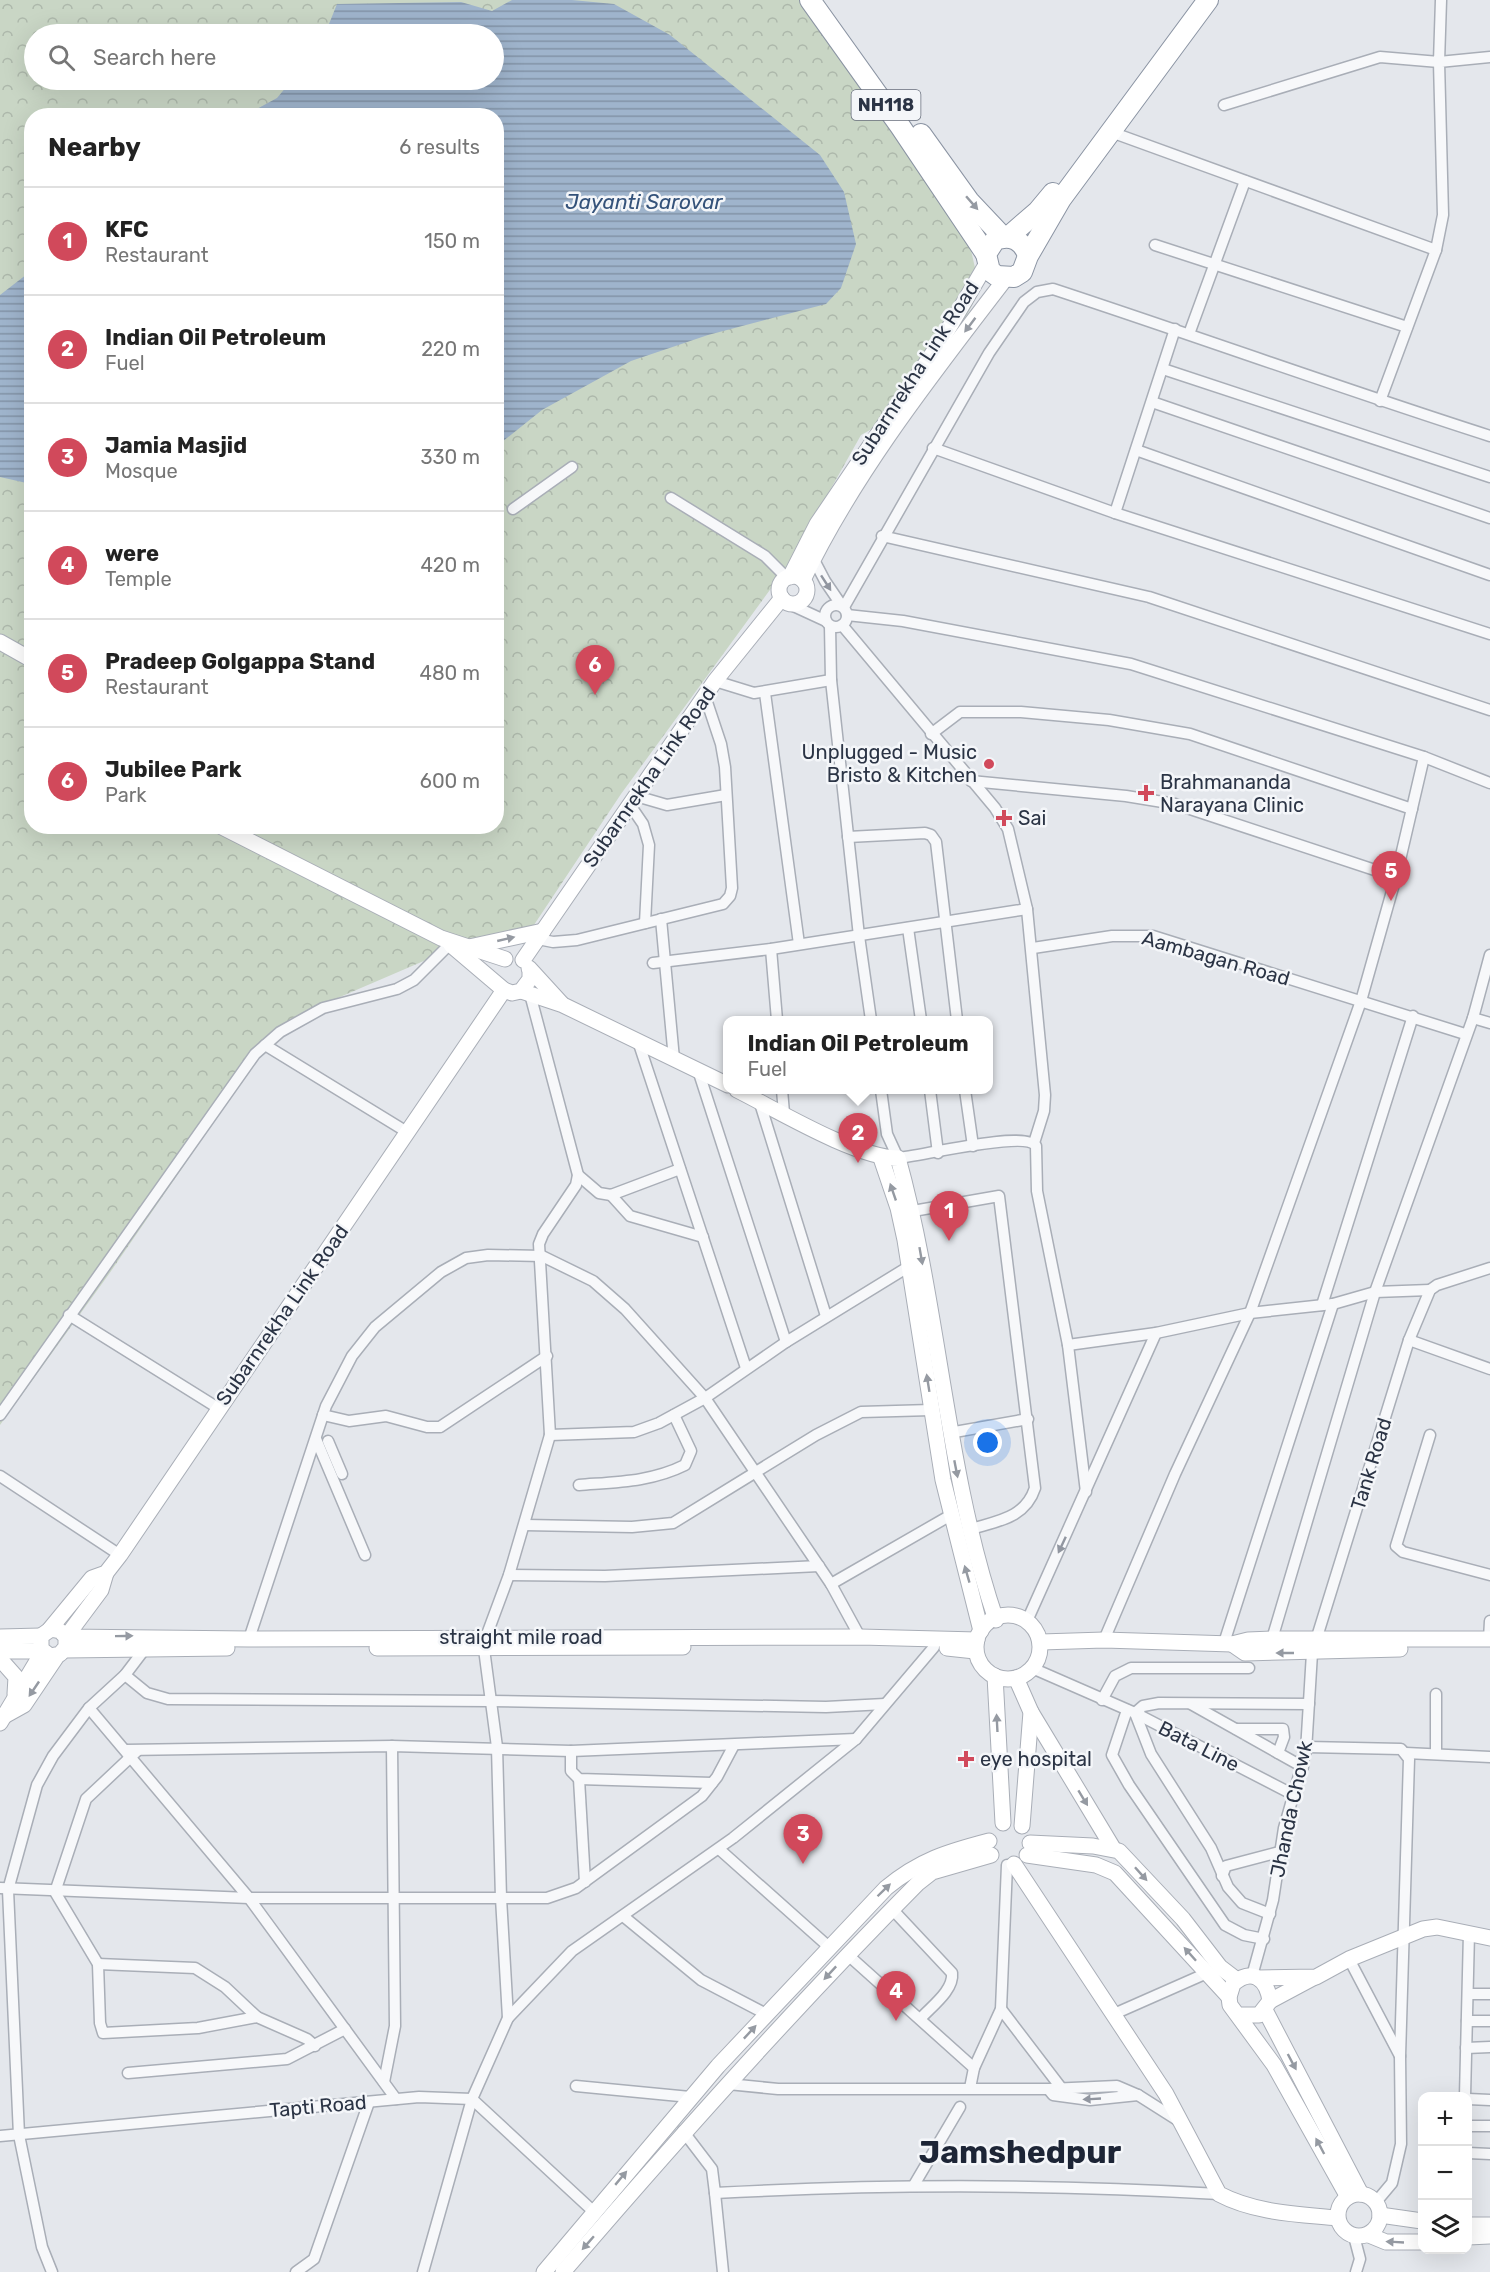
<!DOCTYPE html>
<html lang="en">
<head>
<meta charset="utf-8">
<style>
  :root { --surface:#fff; --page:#f2f2f2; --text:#222; --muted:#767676; --line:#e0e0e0; --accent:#d1495b }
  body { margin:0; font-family:Rubik,sans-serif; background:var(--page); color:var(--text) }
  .controls { position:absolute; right:18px; bottom:18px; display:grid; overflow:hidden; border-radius:12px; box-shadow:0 6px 24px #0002 }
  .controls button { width:54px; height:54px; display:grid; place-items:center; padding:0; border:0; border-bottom:2px solid var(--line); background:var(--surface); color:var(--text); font:30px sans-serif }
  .you { position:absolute; left:988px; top:1443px; width:21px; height:21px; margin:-15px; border:4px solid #fff; border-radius:50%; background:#1a73e8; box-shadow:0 0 0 9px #1a73e833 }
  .badge { display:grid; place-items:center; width:39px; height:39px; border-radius:50%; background:var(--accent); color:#fff; font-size:20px; font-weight:700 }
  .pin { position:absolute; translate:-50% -50px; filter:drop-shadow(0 2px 3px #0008) }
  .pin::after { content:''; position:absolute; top:32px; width:21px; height:18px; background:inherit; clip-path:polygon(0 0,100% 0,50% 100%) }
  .popup { position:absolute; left:723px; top:1016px; width:270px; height:78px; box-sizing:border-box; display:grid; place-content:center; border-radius:12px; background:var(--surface); filter:drop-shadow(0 2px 4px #0005); font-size:20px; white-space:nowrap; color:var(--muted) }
  .popup b { font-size:22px; color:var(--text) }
  .popup::after { content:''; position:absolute; left:50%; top:100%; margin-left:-12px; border:12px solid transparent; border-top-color:var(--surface) }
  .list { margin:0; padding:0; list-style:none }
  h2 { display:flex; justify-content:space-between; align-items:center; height:78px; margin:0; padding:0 24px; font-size:26px }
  h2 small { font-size:20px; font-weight:400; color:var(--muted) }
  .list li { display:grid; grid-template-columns:39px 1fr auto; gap:18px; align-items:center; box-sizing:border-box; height:108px; padding:0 24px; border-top:2px solid var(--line) }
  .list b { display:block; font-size:22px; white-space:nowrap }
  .list p { margin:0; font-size:20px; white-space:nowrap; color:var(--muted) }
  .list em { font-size:20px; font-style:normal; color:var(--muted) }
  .icon { flex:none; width:33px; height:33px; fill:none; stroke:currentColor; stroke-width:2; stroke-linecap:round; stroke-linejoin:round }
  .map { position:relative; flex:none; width:1490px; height:2272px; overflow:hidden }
  .search { position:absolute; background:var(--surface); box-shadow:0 6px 24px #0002; left:24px; top:24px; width:480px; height:66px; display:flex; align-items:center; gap:15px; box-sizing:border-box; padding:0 21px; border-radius:33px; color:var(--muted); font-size:22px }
  .panel { position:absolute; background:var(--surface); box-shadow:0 6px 24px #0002; left:24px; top:108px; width:480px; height:726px; border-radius:24px }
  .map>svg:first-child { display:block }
</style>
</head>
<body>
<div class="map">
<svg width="1490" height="2272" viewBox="0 0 1490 2272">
  <defs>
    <pattern id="forest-crowns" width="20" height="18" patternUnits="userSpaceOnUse" patternTransform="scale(1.5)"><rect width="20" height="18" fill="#c9d6c5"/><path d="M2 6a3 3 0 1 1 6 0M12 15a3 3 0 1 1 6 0" fill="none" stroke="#adb8ab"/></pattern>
    <pattern id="water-rules" width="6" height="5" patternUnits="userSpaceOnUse" patternTransform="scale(1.5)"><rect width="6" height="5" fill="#9fb4cc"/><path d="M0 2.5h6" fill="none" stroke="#8293a7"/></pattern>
  </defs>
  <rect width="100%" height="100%" fill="#e4e7ec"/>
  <path fill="url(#forest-crowns)" fill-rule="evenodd" d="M0,0h805l159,219 16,71 -33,64 -52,62 -34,19 -73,130 -167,229 -97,146 -84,14 -114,49 -40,26 -25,25 -152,220 -109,151zM34,34h460v46h-460zM32,116h464v710h-464z"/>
  <g fill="url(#water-rules)">
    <polygon points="512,0 572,0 614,4 670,35 820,155 844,192 856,244 841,288 826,304 708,335 631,361 542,410 497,446 496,116 246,115 277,98 292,80 494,80 494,34 325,34 337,4 461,2 492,11"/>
    <polygon points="31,271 31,484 0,477 0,295"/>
  </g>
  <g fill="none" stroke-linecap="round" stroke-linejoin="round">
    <g stroke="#a9aeb7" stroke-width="13">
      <g id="street">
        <polyline points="1224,105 1380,57 1439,62 1441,0"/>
        <polyline points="1111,132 1436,250"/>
        <polyline points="1155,245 1407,327"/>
        <polyline points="1189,334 1245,181"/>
        <polyline points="1163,369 1490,477"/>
        <polyline points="1380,401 1436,250 1443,215 1439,62 1490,57"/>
        <polyline points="1152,402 1490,518"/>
        <polyline points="933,448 1115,513 1490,634"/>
        <polyline points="1136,450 1490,575"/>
        <polyline points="671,498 765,556 787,578"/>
        <polyline points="513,509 572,467"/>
        <polyline points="1115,513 1175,329"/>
        <polyline points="882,536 1149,597 1490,710"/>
        <polyline points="813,558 825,581 842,606"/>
        <polyline points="787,603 826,621"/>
        <circle cx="836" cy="616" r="11"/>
        <path d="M844,607l145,-254 35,-51 13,-10 16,-3c146,48 290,100 437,147"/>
        <polyline points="847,615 903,621 1131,664 1424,757 1490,783"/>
        <polyline points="842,625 995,808 1008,829 1027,909 1045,1095 1044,1111 1034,1143"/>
        <polyline points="830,626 831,680 859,936 871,1020"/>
        <polyline points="715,681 754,693 831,680"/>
        <polyline points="765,693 799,944"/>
        <polyline points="931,734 960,712 1021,712 1109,720 1190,734 1412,809"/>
        <polyline points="971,781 1126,796 1175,804 1396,877"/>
        <polyline points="636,796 667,805 726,795"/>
        <polyline points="630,805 643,824 649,845 645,923"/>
        <polyline points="848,837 925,833 931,835 936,842 957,1020"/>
        <polyline points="661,919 674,1059"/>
        <polyline points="908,928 921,1020"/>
        <polyline points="538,939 553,942 577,940 723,904 730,896 732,888 725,767 721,744 705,696"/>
        <polyline points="1033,948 1112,936 1153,936 1465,1034"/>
        <polyline points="771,949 777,1020"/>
        <polyline points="653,963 771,949 1027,909"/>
        <polyline points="1473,1018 1490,1023"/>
        <polyline points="638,1041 746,1368"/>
        <polyline points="265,1045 407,1132"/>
        <polyline points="698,1070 786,1342"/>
        <polyline points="782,1090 784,1113"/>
        <path d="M881,1090l6,44 11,24c23,-2 127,-28 138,-12l1,45 31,154 18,147"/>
        <polyline points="930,1090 938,1153"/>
        <polyline points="965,1090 973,1146"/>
        <polyline points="759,1100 826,1316"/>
        <polyline points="578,1175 599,1193 611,1195 680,1169"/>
        <polyline points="611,1195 630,1216 703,1237"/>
        <path d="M913,1211l86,-15 36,292c-10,31 -39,33 -67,42"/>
        <polyline points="1322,1305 1413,1016"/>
        <polyline points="69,1315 218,1408"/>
        <polyline points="1409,1340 1490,1369"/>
        <polyline points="1068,1345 1156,1333 1250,1313 1333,1304 1375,1292 1430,1290"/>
        <polyline points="0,1415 255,1054 280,1032 323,1008 397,989 414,980 450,944"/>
        <polyline points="323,1415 349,1421 386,1416 427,1427 440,1427 547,1356"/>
        <polyline points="949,1433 1028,1419"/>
        <polyline points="550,1435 634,1432 659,1423 705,1398 786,1342 908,1267"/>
        <polyline points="1430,1435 1396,1546 1403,1552 1490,1575"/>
        <polyline points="316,1439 365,1555"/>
        <polyline points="328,1441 342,1474"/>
        <polyline points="0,1476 120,1555"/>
        <path d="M579,1485c37,-3 72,-3 106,-20l6,-14 -17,-36"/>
        <polyline points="525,1525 632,1527 673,1523 816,1435 861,1412 931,1410"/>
        <polyline points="509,1575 605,1576 819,1566"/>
        <polyline points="831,1584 951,1515"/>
        <polyline points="1027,1621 1156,1333"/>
        <polyline points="249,1639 326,1406 352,1356 375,1327 441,1272 466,1258 488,1255 542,1256 593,1281 625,1309 705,1398 831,1584 860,1637"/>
        <polyline points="1272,1639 1375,1292 1473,1018 1490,955"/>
        <polyline points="1489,1639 1490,1621"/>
        <polyline points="1104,1640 1175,1474 1250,1313 1361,1001 1396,877 1424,757"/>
        <polyline points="1224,1643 1333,1304"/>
        <polyline points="1032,1668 1135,1713 1294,1795"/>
        <polyline points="125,1675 147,1693 168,1699 489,1701 826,1707 885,1704"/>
        <polyline points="1436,1694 1436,1753"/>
        <polyline points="1102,1700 1115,1676 1131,1668 1249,1668"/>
        <polyline points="1191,1704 1303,1767"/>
        <polyline points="89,1708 249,1898 396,2099"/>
        <polyline points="1127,1710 1112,1755 1129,1785 1225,1925 1244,1935 1264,1939"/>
        <polyline points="1236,1729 1283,1729 1284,1737 1278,1753"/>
        <polyline points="1307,1747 1401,1749 1409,1759 1400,2056 1401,2144 1392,2183 1376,2202"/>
        <polyline points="126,1750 392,1746 571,1751 856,1739"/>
        <polyline points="137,1751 86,1799 55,1892 98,1964 100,2023 103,2033 198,2028 257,2017 307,2039 315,2046"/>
        <polyline points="571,1751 571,1771 579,1779 712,1783"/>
        <polyline points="1406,1753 1490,1757"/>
        <polyline points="579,1779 585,1882"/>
        <polyline points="719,1849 829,1947"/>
        <polyline points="1222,1876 1226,1866 1279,1852"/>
        <polyline points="0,1888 249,1898 547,1898 576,1888 702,1796 717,1777 734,1745"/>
        <path d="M892,1909l60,64c2,17 -20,33 -31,45"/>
        <polyline points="1270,1914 1242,1903 1228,1887 1211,1848 1151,1754 1135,1713 1143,1706 1159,1703 1309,1704"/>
        <polyline points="623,1916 701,1980 766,2014"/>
        <polyline points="848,1955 974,2068"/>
        <polyline points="1349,1959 1400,2056"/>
        <polyline points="98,1964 195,1968 225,1987 257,2017"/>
        <polyline points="1252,1976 1273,1900 1284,1828 1306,1751 1312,1653 1409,1340 1430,1290 1437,1285 1490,1268"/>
        <polyline points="1468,1994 1490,1994"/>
        <polyline points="1001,2009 1062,2089"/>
        <polyline points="1114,2014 1207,1973"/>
        <polyline points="508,2018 572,1951 733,1838 856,1739 934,1647"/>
        <polyline points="1467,2021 1490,2021"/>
        <polyline points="1466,2048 1490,2047"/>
        <polyline points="128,2073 287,2059 345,2029"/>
        <polyline points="384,2082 395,2026 392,1746"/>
        <polyline points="728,2084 778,2089 1049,2089 1117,2086 1138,2095 1179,2121"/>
        <polyline points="576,2086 690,2097"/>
        <polyline points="970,2088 974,2068 1001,2009 1007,1865"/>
        <polyline points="1049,2090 1053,2095 1090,2100 1138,2095"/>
        <polyline points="1465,2096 1469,1933"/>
        <polyline points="1468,2099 1490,2100"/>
        <polyline points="1468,2126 1490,2126"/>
        <path d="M683,2131l29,38 3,24c168,-9 336,-9 504,1"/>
        <polyline points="0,2136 419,2097 472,2099 593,2211"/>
        <polyline points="1468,2153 1490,2154"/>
        <polyline points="914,2185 960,2107"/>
        <polyline points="715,2193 723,2272"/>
        <polyline points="1354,2236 1360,2259 1356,2272"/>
        <polyline points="52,2272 42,2247 19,2135 8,1890 37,1785 53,1756 89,1708 125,1675 144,1650"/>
        <polyline points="296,2272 314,2259 369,2102"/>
        <polyline points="423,2272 472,2099 508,2018 501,1898 497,1747 484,1649 486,1637 509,1575 550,1435 539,1244 543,1234 576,1185 578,1175 530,994"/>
      </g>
    </g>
    <g stroke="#a9aeb7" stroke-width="17">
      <g id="secondary">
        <circle cx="793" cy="590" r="14"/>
        <polyline points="790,577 817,524 943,338 987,263"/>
        <path d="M803,580c51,-107 131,-208 203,-302"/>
        <polyline points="0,642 32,660"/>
        <polyline points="220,826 441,938 505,959"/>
        <polyline points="451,945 504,990 512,993 521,991 530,979 530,972"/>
        <polyline points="469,947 543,931"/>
        <polyline points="523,960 715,681 782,598"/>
        <polyline points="529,968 561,1003"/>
        <polyline points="521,991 563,1005 728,1085"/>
        <path d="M737,1090c40,20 119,68 161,68 42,152 47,312 98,462"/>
        <polyline points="881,1158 898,1208 905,1240 943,1480 981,1631"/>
        <circle cx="1008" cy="1647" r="32"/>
        <polyline points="50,1629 92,1578 106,1573 120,1555 504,990"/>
        <polyline points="0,1637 41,1636"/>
        <polyline points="66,1637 66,1647 60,1654 50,1656 41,1649 41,1636 51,1629 60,1631 66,1637 249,1639 860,1637 977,1640"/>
        <polyline points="66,1637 101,1590 106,1573"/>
        <polyline points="1041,1642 1104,1640 1232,1644 1248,1640 1272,1639 1490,1639"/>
        <polyline points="1232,1644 1245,1653 1400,1649"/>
        <polyline points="377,1648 683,1647"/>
        <polyline points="947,1648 975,1651"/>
        <polyline points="65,1650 227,1648"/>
        <polyline points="0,1651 43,1651"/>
        <polyline points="0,1659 16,1677 15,1694"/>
        <polyline points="995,1676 1003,1823"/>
        <polyline points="1016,1678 1031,1712 1022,1826"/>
        <polyline points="1031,1712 1113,1848"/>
        <polyline points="6,1715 24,1705 57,1656"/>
        <polyline points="0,1723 43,1651"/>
        <polyline points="1030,1843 1093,1846 1119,1851 1183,1919 1220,1967 1237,1980"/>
        <polyline points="1027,1855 1096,1865 1115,1873 1229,1997"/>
        <path d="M1014,1864l152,230 53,100c36,19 78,20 118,24"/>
        <polyline points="1258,1978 1316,1977 1349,1959 1423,1929 1437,1927 1490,1938"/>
        <polyline points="1270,2001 1313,1978"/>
        <polyline points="1265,2010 1361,2194"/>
        <path d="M1240,2015h19l11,-14c-3,-22 -18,-34 -37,-17l-4,13 1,8 44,60 74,132"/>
        <circle cx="1359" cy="2215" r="21"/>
        <polyline points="1380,2215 1422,2221"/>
        <polyline points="1468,2225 1490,2225"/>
        <polyline points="1369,2235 1386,2242 1422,2242"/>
        <polyline points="1468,2237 1490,2236"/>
        <path d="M544,2272l174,-206 168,-178c34,-28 61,-36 103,-47"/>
        <path d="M563,2272c114,-133 231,-264 355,-389l14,-11 59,-17"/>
      </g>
    </g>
    <g stroke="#8b94a3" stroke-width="22">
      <g id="highway">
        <polyline points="810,0 900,126 986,254"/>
        <polyline points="921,134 969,201 1003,237"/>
        <polyline points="1008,237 1038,211 1053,193"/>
        <path d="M1028,256c-5,-16 -17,-22 -33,-16l-9,14 4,17 7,5 17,1 8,-5 6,-16 33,-57 147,-199"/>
      </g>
    </g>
    <use href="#street" stroke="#f7f8fa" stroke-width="10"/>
    <use href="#secondary" stroke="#fff" stroke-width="15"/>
    <use href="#highway" stroke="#fff" stroke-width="20"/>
  </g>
  <defs><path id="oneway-solid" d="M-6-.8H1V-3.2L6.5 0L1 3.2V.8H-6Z" transform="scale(1.5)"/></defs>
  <g fill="#959aa2">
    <use href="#oneway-solid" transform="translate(972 203) rotate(49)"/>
    <use href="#oneway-solid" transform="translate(970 325) rotate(127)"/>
    <use href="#oneway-solid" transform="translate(506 939) rotate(-13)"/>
    <use href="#oneway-solid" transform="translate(893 1192) rotate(-109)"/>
    <use href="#oneway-solid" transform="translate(921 1256) rotate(80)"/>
    <use href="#oneway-solid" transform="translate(928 1383) rotate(-99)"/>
    <use href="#oneway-solid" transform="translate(956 1469) rotate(79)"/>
    <use href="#oneway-solid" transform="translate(967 1574) rotate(-106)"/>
    <use href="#oneway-solid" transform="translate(124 1636) rotate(-1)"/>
    <use href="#oneway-solid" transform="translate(1285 1653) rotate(-180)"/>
    <use href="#oneway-solid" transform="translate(34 1689) rotate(124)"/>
    <use href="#oneway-solid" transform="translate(997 1723) rotate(-93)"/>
    <use href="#oneway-solid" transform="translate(1083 1798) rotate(59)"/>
    <use href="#oneway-solid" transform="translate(1141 1874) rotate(48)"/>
    <use href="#oneway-solid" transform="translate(884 1890) rotate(-44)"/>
    <use href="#oneway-solid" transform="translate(1190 1954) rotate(-132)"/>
    <use href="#oneway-solid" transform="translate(830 1973) rotate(133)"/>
    <use href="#oneway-solid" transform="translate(750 2032) rotate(-47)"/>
    <use href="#oneway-solid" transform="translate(1292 2062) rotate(62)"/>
    <use href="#oneway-solid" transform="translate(1320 2146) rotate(-118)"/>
    <use href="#oneway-solid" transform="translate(621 2178) rotate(-50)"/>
    <use href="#oneway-solid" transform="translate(1395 2242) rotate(-177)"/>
    <use href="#oneway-solid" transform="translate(588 2243) rotate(131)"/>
  </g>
  <g fill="#9196a0">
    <use href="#oneway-solid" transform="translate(826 583) rotate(57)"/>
    <use href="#oneway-solid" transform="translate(1062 1545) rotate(115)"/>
    <use href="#oneway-solid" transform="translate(1092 2099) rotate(177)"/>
  </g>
  <g fill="#d1495b" stroke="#f4f6f9" stroke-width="2">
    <circle cx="989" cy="764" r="6"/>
    <path d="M1143 784h6v6h6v6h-6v6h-6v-6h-6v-6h6z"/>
    <path d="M1001 809h6v6h6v6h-6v6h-6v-6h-6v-6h6z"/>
    <path d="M963 1750h6v6h6v6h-6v6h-6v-6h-6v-6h6z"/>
  </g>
  <g text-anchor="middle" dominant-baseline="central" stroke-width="5" stroke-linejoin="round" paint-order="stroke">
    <rect fill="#f4f6f9" stroke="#676e7b" stroke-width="1.5" x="851.5" y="90" width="69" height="30" rx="4.5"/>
    <g font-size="18" font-weight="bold" fill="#2b3445">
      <text x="886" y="105">NH118</text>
    </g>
    <g font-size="20" fill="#2b3445" stroke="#f4f6f9">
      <text transform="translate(915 373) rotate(-57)">Subarnrekha Link Road</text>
      <text transform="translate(649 777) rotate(-55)">Subarnrekha Link Road</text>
      <text transform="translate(1216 958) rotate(16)">Aambagan Road</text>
      <text transform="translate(282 1315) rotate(-55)">Subarnrekha Link Road</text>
      <text transform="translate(1371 1464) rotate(-73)">Tank Road</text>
      <text x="521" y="1637">straight mile road</text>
      <text transform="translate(1199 1746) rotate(27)">Bata Line</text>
      <text transform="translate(1291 1809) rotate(-78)">Jhanda Chowk</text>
      <text transform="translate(318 2106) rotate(-5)">Tapti Road</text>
    </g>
    <g font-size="20" fill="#2b3445" stroke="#f4f6f9" text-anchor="start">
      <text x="977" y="752" text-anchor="end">Unplugged - Music<tspan x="977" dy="23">Bristo &amp; Kitchen</tspan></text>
      <text x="1160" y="782">Brahmananda<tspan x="1160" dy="23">Narayana Clinic</tspan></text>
      <text x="1018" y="818">Sai</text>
      <text x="980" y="1759">eye hospital</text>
    </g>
    <g font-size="21" font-style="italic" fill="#34527a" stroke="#f4f6f9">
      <text x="644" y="201">Jayanti Sarovar</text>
    </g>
    <g font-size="32" font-weight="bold" fill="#1d2536" stroke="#f4f6f9">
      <text x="1020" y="2152">Jamshedpur</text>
    </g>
  </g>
</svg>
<div class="controls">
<button>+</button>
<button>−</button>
<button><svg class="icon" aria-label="layers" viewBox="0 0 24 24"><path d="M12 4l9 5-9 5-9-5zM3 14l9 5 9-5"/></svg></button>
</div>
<div class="you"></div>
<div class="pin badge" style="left:949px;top:1241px">1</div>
<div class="pin badge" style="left:858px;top:1163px">2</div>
<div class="popup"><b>Indian Oil Petroleum</b>Fuel</div>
<div class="pin badge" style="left:803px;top:1864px">3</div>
<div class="pin badge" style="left:896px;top:2021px">4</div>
<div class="pin badge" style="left:1391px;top:901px">5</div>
<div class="pin badge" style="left:595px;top:695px">6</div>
<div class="search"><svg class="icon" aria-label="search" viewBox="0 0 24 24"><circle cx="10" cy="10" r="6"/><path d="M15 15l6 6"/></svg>Search here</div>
<section class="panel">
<h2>Nearby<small>6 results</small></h2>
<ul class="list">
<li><span class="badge">1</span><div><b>KFC</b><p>Restaurant</p></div><em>150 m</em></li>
<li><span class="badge">2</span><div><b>Indian Oil Petroleum</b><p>Fuel</p></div><em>220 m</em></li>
<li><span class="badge">3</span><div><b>Jamia Masjid</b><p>Mosque</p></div><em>330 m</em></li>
<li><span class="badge">4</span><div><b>were</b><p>Temple</p></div><em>420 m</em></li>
<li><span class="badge">5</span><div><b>Pradeep Golgappa Stand</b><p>Restaurant</p></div><em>480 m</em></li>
<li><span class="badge">6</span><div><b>Jubilee Park</b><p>Park</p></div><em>600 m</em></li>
</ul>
</section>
</div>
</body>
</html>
